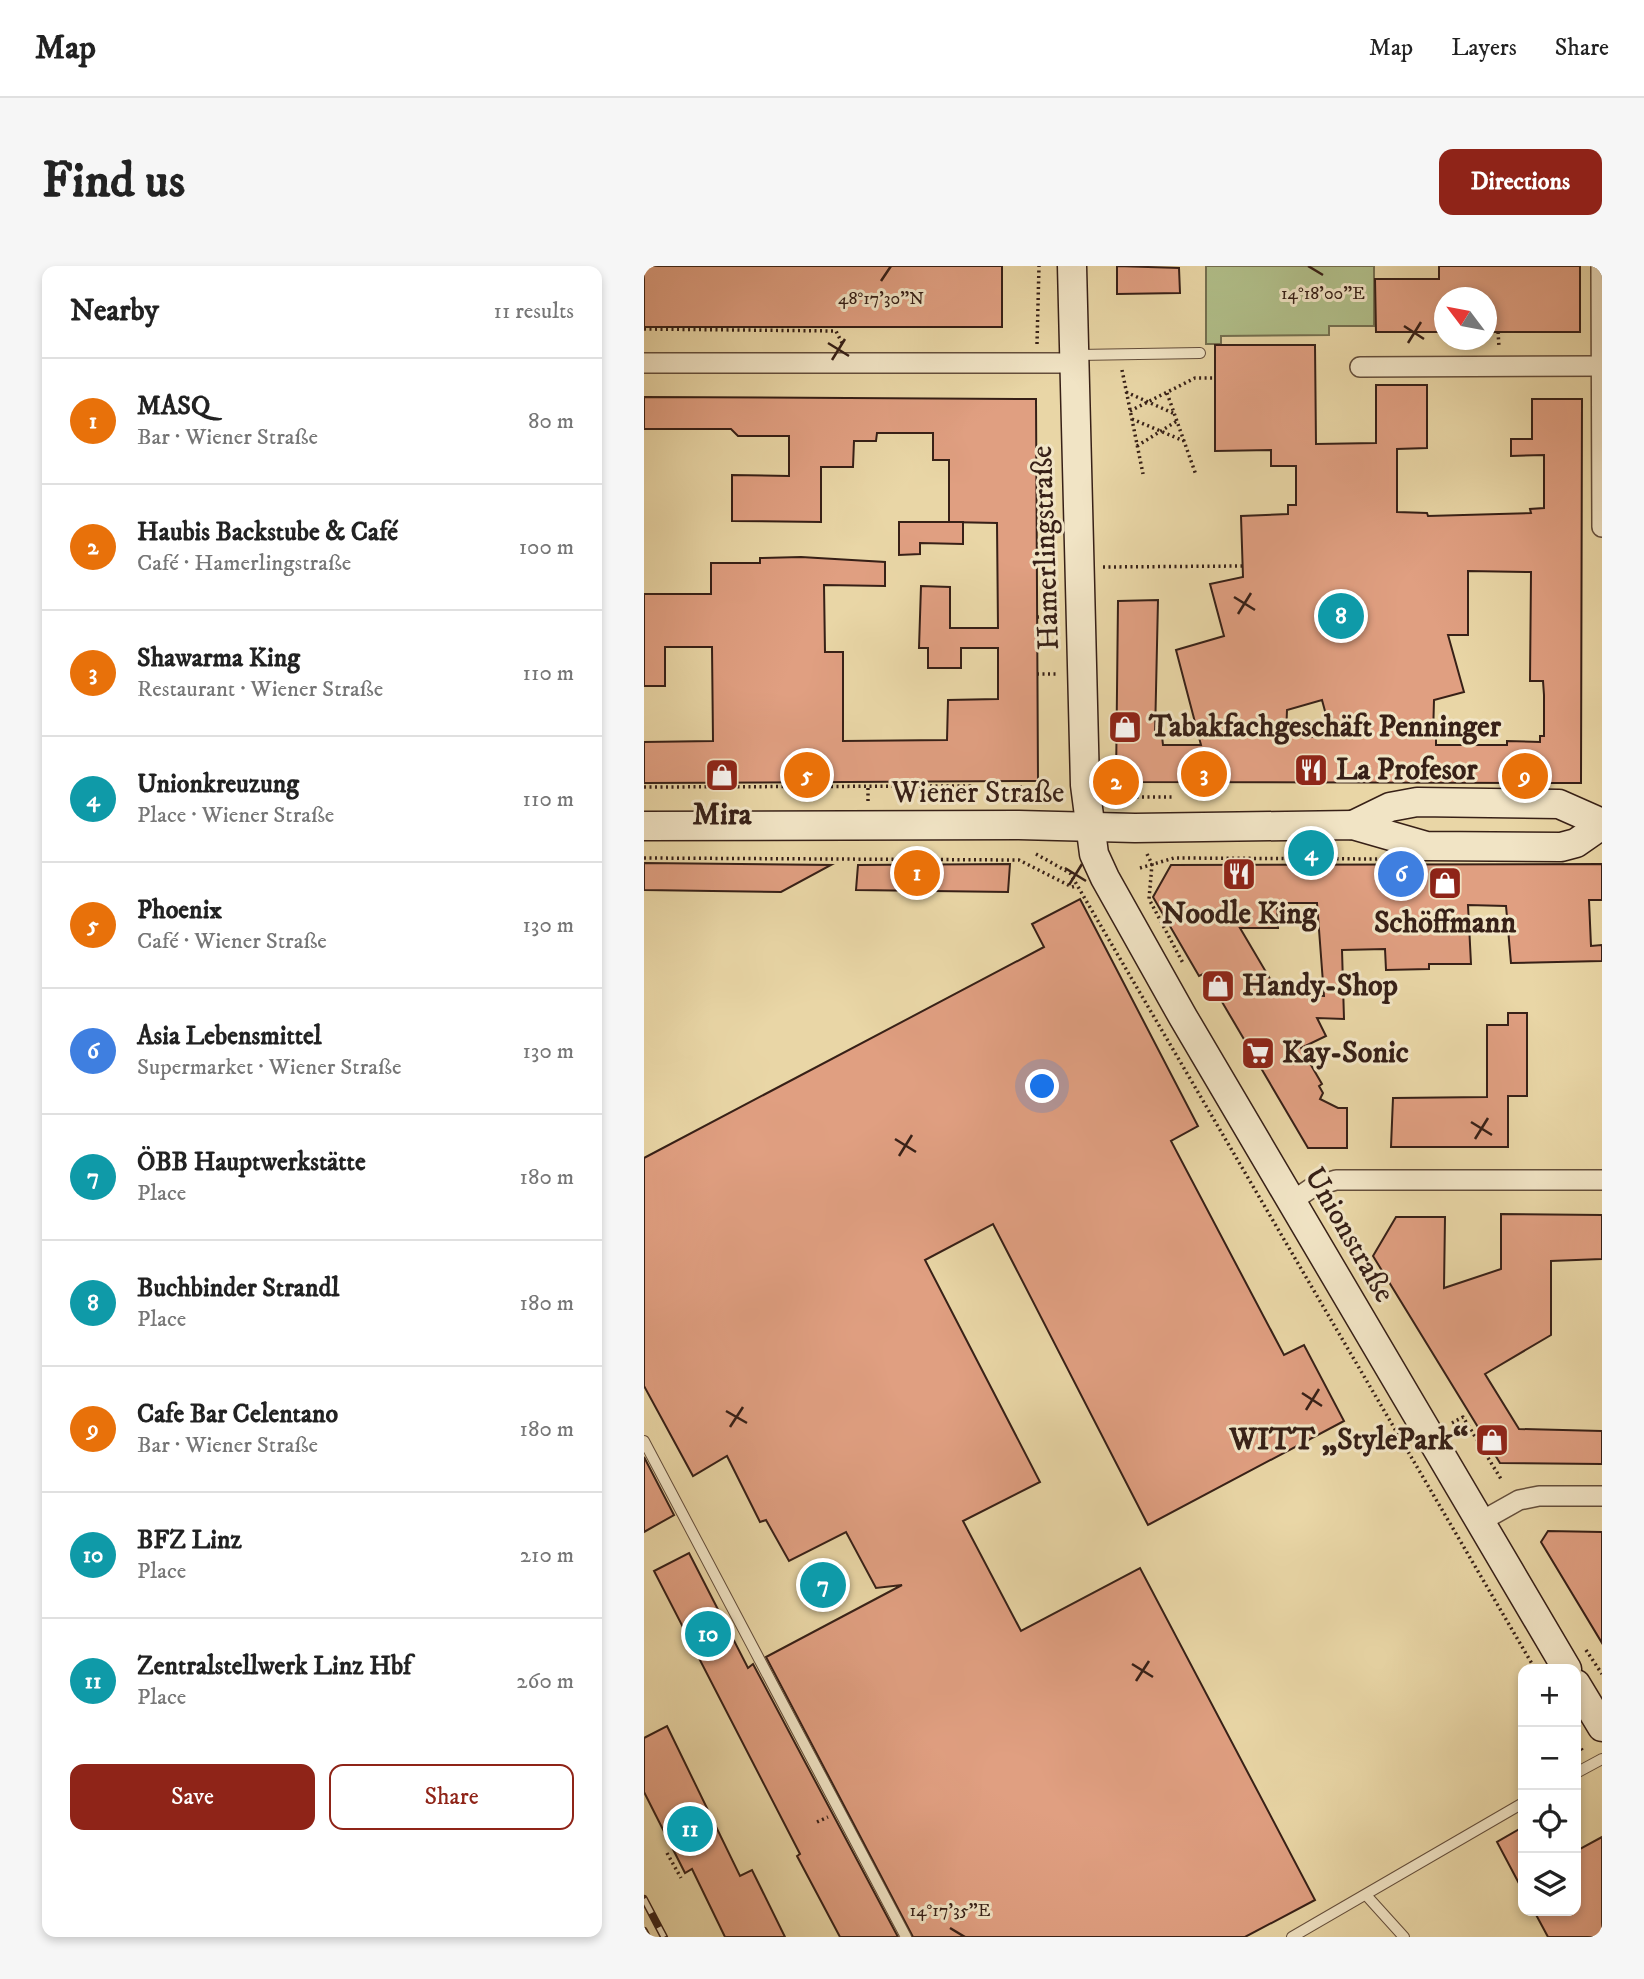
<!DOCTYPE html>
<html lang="en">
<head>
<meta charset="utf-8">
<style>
  :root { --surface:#fff; --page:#f6f6f6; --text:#222; --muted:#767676; --line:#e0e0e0; --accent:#8f2418 }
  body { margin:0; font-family:"IM FELL DW Pica",serif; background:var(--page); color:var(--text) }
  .controls { position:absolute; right:21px; bottom:21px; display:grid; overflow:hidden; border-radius:14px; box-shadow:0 4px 10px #0003 }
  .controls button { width:63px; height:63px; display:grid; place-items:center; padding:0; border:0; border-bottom:2px solid var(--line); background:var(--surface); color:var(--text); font:35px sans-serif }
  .compass { position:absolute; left:790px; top:21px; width:63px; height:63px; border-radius:50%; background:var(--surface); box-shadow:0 4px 10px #0003; rotate:302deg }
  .you { position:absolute; left:399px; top:821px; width:24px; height:24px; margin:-18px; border:5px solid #fff; border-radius:50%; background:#1a73e8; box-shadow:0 0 0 10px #1a73e833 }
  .badge { display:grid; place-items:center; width:46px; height:46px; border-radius:50%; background:var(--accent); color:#fff; font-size:23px; font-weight:700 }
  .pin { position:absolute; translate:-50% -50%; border:4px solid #fff; box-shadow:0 2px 7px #0006 }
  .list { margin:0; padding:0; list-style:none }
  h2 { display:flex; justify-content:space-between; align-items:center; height:91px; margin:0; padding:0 28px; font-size:30px }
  h2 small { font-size:23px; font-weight:400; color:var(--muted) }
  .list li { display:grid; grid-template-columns:46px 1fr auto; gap:21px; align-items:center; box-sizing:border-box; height:126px; padding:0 28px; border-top:2px solid var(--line) }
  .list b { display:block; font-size:26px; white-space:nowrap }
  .list p { margin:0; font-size:23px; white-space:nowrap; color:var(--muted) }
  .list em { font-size:23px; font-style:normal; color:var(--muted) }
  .actions { display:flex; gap:14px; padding:21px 28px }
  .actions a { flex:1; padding:16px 0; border:2px solid var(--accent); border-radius:14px; text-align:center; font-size:24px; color:var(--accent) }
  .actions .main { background:var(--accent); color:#fff }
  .icon { flex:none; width:38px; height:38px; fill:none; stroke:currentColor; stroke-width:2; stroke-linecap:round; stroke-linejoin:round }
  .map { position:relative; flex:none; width:958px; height:1671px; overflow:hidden; border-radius:14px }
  header { display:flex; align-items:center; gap:42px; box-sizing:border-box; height:98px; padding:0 35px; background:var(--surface); border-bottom:2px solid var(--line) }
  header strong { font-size:33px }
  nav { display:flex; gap:38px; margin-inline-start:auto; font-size:24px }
  .intro { display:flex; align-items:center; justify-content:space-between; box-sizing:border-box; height:168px; padding:0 42px }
  h1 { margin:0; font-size:49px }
  .button { padding:18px 32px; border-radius:14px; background:var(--accent); color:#fff; font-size:24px; font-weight:700 }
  main { display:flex; gap:42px; padding:0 42px }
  aside { flex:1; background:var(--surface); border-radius:14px; box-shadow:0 4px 10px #0003 }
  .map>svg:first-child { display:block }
</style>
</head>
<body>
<header>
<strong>Map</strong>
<nav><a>Map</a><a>Layers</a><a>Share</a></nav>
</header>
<div class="intro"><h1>Find us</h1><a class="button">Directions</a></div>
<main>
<aside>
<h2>Nearby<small>11 results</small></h2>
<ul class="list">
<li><span class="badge" style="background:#e8710a">1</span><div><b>MASQ</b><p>Bar · Wiener Straße</p></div><em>80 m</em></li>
<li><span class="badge" style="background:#e8710a">2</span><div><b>Haubis Backstube &amp; Café</b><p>Café · Hamerlingstraße</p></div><em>100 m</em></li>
<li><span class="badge" style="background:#e8710a">3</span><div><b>Shawarma King</b><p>Restaurant · Wiener Straße</p></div><em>110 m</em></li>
<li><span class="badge" style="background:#0f9aa8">4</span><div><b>Unionkreuzung</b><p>Place · Wiener Straße</p></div><em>110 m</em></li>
<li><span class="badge" style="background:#e8710a">5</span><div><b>Phoenix</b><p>Café · Wiener Straße</p></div><em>130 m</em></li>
<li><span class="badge" style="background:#3f7fe0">6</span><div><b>Asia Lebensmittel</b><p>Supermarket · Wiener Straße</p></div><em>130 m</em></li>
<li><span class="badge" style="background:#0f9aa8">7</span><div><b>ÖBB Hauptwerkstätte</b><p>Place</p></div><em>180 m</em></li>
<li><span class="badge" style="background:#0f9aa8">8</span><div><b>Buchbinder Strandl</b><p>Place</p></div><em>180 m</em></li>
<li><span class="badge" style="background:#e8710a">9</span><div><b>Cafe Bar Celentano</b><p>Bar · Wiener Straße</p></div><em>180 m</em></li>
<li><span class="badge" style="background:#0f9aa8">10</span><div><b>BFZ Linz</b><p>Place</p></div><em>210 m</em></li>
<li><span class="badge" style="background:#0f9aa8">11</span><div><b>Zentralstellwerk Linz Hbf</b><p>Place</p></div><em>260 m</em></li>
</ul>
<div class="actions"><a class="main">Save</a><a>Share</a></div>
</aside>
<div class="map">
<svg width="958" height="1671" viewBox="0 0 958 1671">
  <rect width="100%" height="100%" fill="#e9d6a6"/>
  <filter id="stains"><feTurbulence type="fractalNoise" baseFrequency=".00286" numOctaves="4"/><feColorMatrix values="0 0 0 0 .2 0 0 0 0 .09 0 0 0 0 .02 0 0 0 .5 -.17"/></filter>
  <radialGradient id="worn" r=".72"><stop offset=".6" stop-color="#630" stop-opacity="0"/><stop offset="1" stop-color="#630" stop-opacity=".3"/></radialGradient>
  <polygon fill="#b1bf8a" stroke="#747050" stroke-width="2" points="562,0 730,0 730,60 685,60 685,69 577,70 577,78 562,78"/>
  <g fill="#e09f81" stroke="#372017" stroke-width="2" fill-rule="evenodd">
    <rect x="0" y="0" width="358" height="61"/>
    <polygon points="473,0 535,2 536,27 473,28"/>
    <polygon points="795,0 936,0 936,66 843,66 843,32 801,32 801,66 732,66 731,13 795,13"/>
    <path d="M571,79h100l1,99 60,-1v-58h51v63l-30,1v63l30,1 1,3 103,-3 -1,-4 14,-1v-53l-33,1v-17h21v-40h50l-1,384 -465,-1 2,-181 40,-1 -3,136h7l1,9h38l-25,-95 48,-14 -14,-52 33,-7 -2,-61 47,-2v-9h8v-39h-25v-16l-56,1zM824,305l63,1 -1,109h13l1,14v41h-4v6l-33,-1v4h-71v-8h-3l1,-37 30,-8 -16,-57h20zM678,434l10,37h-46l1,-27z"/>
    <polygon points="0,131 392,133 394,515 0,517 0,476 69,475 68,381 21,381 21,420 0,420 0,328 67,328 67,297 116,297 116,292 157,291 241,296 241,320 180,319 181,386 199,386 199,475 303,474 304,434 354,433 354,382 317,382 317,402 284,402 284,382 275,382 277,320 306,321 306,362 354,362 353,257 305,256 305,194 289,194 289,167 233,167 232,175 210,175 209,201 177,201 177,256 88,255 88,209 145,210 145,170 94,170 87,163 0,163"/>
    <polygon points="255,256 319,256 319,278 276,277 276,288 255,289"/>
    <polygon points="0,597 187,599 137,626 0,624"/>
    <polygon points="366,598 364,626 212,624 214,599"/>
    <path d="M958,598v36h-13l2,46 11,-1v16l-91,2 -5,-57 -38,-1 3,59h-42v5l-43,1 -1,-21 -43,1 2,69 -27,-1 9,18 -25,12 21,36 -3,2 4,7 -3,6 18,9h9v40h-39l-103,-175 -6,3 -46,-79 18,-32zM633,637h40l7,93 -45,-2 -39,-66h38z"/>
    <polygon points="436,633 554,860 527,875 640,1089 660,1079 700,1155 504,1259 349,958 281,994 396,1216 319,1255 377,1365 496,1302 671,1634 601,1671 269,1671 122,1391 258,1319 232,1322 202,1266 145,1295 122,1254 116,1256 83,1190 49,1210 0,1120 0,892 400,681 388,658"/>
    <polygon points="864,747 883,747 883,830 864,830 864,881 747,881 749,832 843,831 843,759 864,759"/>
    <polygon points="857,948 958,949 958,993 907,995 907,1069 841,1108 875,1163 958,1165 958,1198 856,1197 729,990 752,951 801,951 800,1022 857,1003"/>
    <polygon points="0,1191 30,1249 0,1266"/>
    <polygon points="904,1265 958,1266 958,1377 897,1276"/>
    <polygon points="45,1287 104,1402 109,1398 254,1671 196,1671 153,1590 156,1588 10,1305"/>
    <polygon points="173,1309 186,1315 185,1327 178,1328 171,1323"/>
    <polygon points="23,1460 96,1610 108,1604 141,1671 81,1671 48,1603 41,1607 0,1526 0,1472"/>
    <polygon points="879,1561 879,1625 853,1576"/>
    <polygon points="958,1571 958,1671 904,1671 890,1645 932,1645 932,1585"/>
  </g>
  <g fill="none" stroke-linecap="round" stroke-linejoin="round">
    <g stroke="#644e3b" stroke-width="12">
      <g id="lane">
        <polyline points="434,89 556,87"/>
        <polyline points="0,1175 262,1671"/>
        <polyline points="932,1507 958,1493"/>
        <polyline points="722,1629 760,1671"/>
        <polyline points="648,1671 879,1537"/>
      </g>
    </g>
    <g stroke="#644e3b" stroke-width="22">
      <g id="street">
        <polyline points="957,0 958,261"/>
        <polyline points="0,97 428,97"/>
        <polyline points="716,101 958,100"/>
        <polyline points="647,936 669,921 692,914 958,914"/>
        <polyline points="834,1257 875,1234 895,1230 958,1230"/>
      </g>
    </g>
    <g stroke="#372017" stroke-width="31">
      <g id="secondary">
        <polyline points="428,0 441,519 450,588 461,612 539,751 923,1403"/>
        <polyline points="709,559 746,541 773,536 915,538 958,557"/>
        <polyline points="0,560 375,559 491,562 709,559 782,580 917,581 932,577 958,559"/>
        <polyline points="932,1418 958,1461"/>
      </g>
    </g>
    <g stroke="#372017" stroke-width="3.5" stroke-dasharray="2 3.5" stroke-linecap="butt">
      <polyline points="0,63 192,65 199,79"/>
      <polyline points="854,66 855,81"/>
      <polyline points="393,78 395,0"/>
      <polyline points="478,104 499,208"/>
      <polyline points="482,126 531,148"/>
      <polyline points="523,127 552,209"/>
      <polyline points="486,145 551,112 569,112"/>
      <polyline points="488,153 540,175"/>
      <polyline points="493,180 533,155"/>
      <polyline points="459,301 598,300"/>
      <polyline points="393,351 411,350"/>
      <polyline points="393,408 412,408"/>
      <polyline points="376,519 376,535"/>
      <polyline points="547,520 547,530 550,530"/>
      <polyline points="0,521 326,520 326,534"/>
      <polyline points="476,531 528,531"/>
      <polyline points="224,535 224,521"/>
      <polyline points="392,588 426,607 891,1403"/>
      <polyline points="503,588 508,598 505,633 540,699"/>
      <polyline points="0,592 375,594 428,621 432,620"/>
      <polyline points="496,602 530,592 735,593"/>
      <polyline points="808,1157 819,1151 857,1213"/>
      <polyline points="942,1384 958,1408"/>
      <polyline points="932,1473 939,1486"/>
      <polyline points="173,1556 184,1551"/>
      <polyline points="23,1587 37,1612"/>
    </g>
    <use href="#lane" stroke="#f1e4c5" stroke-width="10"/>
    <use href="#street" stroke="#f1e4c5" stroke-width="19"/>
    <use href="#secondary" stroke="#f1e4c5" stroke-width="28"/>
    <g stroke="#372017" stroke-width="8">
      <g id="rail">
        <polyline points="0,1633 20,1671"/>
        <polyline points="0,1665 3,1671"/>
      </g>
    </g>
    <use href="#rail" stroke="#f1e4c5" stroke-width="5" stroke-dasharray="16" stroke-linecap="butt"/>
  </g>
  <path fill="none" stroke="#372017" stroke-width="2.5" d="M664,0l15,9M237,15l10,-15M760,60l20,13M184,77l21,13M764,77l13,-21M188,94l13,-21M590,331l21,13M594,348l13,-21M421,602l21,13M425,619l13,-21M827,856l21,13M251,873l21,13M831,873l13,-21M255,890l13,-21M658,1127l20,13M662,1144l13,-21M82,1145l21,12M86,1161l13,-20M488,1398l21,13M492,1415l13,-20M306,1662l15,9"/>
  <defs>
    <g id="shop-square" transform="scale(1.75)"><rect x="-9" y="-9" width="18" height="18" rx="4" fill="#8f2418" stroke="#f1e4c5"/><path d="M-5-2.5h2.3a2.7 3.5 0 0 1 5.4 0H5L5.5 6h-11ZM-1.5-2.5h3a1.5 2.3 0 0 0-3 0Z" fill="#fff"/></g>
    <g id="restaurant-square" transform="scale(1.75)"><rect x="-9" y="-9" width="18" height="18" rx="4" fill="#8f2418" stroke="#f1e4c5"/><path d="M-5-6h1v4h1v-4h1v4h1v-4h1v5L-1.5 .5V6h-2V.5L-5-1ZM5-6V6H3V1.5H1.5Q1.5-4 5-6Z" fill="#fff"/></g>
    <g id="supermarket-square" transform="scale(1.75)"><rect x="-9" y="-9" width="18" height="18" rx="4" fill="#8f2418" stroke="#f1e4c5"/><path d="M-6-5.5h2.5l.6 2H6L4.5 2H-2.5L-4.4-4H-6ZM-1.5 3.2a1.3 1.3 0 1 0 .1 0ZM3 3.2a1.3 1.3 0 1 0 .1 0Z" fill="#fff"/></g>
  </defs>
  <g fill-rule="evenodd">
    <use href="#shop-square" x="481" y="461"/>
    <use href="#restaurant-square" x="667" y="504"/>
    <use href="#shop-square" x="78" y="509"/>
    <use href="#restaurant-square" x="595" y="608"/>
    <use href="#shop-square" x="801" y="617"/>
    <use href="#shop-square" x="574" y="720"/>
    <use href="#supermarket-square" x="614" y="787"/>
    <use href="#shop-square" x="848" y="1174"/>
  </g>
  <g text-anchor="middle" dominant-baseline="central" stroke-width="6" stroke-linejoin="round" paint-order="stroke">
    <g font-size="30" fill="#372017" stroke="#f1e4c5">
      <text transform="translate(402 282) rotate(-92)">Hamerlingstraße</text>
      <text x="334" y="527">Wiener Straße</text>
      <text transform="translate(705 969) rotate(60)">Unionstraße</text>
    </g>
    <g font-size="30" font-weight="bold" fill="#372017" stroke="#f1e4c5" text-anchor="start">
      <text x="505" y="461">Tabakfachgeschäft Penninger</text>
      <text x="692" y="504">La Profesor</text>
      <text x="78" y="549" text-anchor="middle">Mira</text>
      <text x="595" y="648" text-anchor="middle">Noodle King</text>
      <text x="801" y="657" text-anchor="middle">Schöffmann</text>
      <text x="598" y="720">Handy-Shop</text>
      <text x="638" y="787">Kay-Sonic</text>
      <text x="824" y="1174" text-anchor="end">WITT „StylePark“</text>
    </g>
  </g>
  <g font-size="18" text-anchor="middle" fill="#372017" stroke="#f1e4c5" stroke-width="6" stroke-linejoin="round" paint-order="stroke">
    <text x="679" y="33">14°18'00"E</text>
    <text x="237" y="38">48°17'30"N</text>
    <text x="306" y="1650">14°17'35"E</text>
  </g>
  <rect width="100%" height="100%" filter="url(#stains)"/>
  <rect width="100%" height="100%" fill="url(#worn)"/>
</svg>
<div class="controls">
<button>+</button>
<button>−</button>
<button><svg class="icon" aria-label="locate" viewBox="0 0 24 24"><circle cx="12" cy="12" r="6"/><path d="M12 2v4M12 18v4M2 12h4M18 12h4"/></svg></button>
<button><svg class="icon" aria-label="layers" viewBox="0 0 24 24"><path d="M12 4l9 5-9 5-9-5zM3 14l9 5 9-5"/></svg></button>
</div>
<svg class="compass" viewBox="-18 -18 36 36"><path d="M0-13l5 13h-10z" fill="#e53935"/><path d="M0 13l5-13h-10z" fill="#767676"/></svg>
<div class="you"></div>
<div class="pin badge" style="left:273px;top:607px;background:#e8710a">1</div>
<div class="pin badge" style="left:472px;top:516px;background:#e8710a">2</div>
<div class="pin badge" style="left:560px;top:508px;background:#e8710a">3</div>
<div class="pin badge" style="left:667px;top:587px;background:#0f9aa8">4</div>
<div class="pin badge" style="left:163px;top:509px;background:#e8710a">5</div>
<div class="pin badge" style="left:757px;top:608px;background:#3f7fe0">6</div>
<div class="pin badge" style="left:179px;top:1319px;background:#0f9aa8">7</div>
<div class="pin badge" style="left:697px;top:350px;background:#0f9aa8">8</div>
<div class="pin badge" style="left:881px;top:510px;background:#e8710a">9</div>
<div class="pin badge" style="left:64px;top:1368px;background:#0f9aa8">10</div>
<div class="pin badge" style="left:46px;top:1563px;background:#0f9aa8">11</div>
</div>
</main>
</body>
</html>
